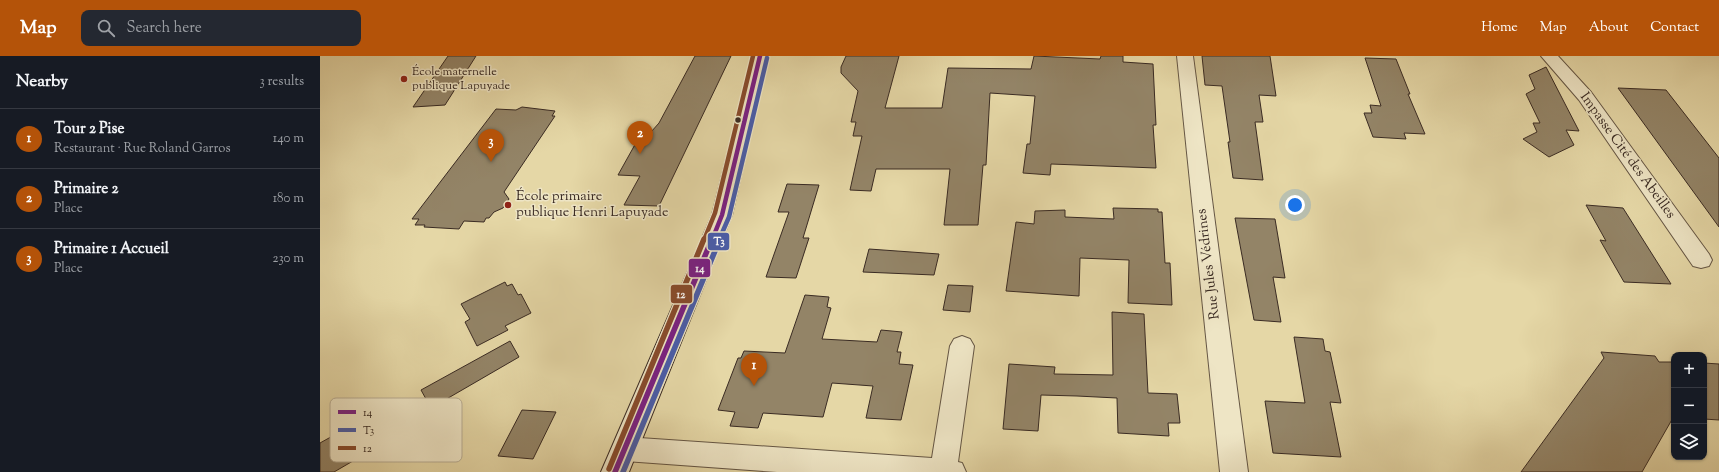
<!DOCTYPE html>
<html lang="en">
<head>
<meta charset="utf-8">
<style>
  :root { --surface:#171b24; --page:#242831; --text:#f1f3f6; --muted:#9ea1a6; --line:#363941; --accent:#b45309 }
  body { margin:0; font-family:"Sorts Mill Goudy",serif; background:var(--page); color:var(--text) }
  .controls { position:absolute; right:12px; bottom:12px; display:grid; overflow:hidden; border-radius:8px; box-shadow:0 1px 3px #0004 }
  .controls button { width:36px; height:36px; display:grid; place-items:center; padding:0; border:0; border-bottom:1px solid var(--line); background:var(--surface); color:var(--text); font:20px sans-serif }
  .you { position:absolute; left:975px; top:149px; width:14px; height:14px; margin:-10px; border:3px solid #fff; border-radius:50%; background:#1a73e8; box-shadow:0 0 0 6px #1a73e833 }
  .badge { display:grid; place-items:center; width:26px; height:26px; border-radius:50%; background:var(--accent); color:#fff; font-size:13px; font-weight:700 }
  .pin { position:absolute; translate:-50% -33px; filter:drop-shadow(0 1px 2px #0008) }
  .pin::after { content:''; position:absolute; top:21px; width:14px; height:12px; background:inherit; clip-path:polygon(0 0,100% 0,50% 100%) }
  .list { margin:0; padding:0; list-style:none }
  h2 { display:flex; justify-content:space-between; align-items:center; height:52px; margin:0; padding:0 16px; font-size:17px }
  h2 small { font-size:13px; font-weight:400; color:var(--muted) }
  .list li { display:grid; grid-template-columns:26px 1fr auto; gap:12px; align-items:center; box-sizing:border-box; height:60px; padding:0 16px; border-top:1px solid var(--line) }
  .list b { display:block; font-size:15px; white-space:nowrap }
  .list p { margin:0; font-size:13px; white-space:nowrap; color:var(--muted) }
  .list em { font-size:13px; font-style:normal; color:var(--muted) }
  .icon { flex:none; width:22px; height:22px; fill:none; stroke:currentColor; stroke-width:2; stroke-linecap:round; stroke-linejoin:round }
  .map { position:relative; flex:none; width:1399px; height:416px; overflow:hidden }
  header { display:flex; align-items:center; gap:24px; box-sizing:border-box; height:56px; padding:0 20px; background:var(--accent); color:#fff }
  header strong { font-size:19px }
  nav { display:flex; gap:22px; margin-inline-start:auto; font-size:14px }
  .search { width:280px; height:36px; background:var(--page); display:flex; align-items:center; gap:10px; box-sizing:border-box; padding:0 14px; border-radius:8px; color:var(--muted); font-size:15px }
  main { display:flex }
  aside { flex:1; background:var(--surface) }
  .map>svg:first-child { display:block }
</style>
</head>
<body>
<header>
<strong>Map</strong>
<div class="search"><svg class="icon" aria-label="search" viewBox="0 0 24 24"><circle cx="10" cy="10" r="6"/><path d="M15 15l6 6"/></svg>Search here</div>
<nav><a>Home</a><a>Map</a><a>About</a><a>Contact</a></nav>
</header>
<main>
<aside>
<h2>Nearby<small>3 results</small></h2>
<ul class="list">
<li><span class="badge">1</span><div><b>Tour 2 Pise</b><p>Restaurant · Rue Roland Garros</p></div><em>140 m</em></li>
<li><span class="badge">2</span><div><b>Primaire 2</b><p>Place</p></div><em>180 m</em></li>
<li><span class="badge">3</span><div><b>Primaire 1 Accueil</b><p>Place</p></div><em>230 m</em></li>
</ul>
</aside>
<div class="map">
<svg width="1399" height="416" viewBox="0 0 1399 416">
  <rect width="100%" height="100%" fill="#e5d7a6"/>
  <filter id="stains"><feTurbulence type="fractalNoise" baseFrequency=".005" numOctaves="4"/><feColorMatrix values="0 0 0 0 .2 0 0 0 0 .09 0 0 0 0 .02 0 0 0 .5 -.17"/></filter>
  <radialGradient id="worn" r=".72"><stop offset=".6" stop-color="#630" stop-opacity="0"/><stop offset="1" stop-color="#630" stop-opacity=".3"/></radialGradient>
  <g fill="#938467" stroke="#3a2b23">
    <polygon points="128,0 156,0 125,49 93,51"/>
    <polygon points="375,0 411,0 339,150 304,149 320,120 298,119 322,76 331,76 339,67"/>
    <polygon points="526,0 579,0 565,52 622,52 628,12 711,13 714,0 780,3 781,0 803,0 803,6 833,8 836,69 833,69 836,112 731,108 730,119 703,117 707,88 710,88 715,40 670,37 666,109 663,109 658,169 624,169 630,113 556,113 551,135 530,134 542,80 533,80 536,66 531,66 538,35 521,17 521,11"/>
    <polygon points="882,0 950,0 956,40 939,39 943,66 935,66 943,124 913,122 908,86 910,86 902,30 885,29"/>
    <polygon points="1045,2 1076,3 1090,38 1088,38 1105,78 1084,77 1086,83 1053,81 1044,57 1052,57 1050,49 1061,50"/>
    <polygon points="1226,11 1259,75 1246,74 1254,89 1229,101 1203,83 1217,76 1213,67 1220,67 1206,38 1215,33 1209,19"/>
    <polygon points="1298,32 1346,34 1399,102 1399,171"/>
    <polygon points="202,51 235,55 232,60 235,60 184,136 189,143 183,152 174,156 169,162 166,162 164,166 144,165 139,173 104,171 105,169 95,169 99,163 92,163 176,53 196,54"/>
    <polygon points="467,128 499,129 483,182 489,182 476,222 446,221 469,156 458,156"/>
    <polygon points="1266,149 1303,152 1351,228 1304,226 1280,184 1286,185"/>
    <polygon points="793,152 838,153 838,156 842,156 845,207 850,207 852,249 808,247 809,204 760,202 759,240 686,235 696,166 714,168 715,155 745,154 745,161 794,163"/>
    <polygon points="915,162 955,163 965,222 953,221 961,266 934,264"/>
    <polygon points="549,193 619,198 614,219 543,216"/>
    <polygon points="185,226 187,230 192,228 198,239 201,238 211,257 185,270 188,274 157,290 145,266 150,263 141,248"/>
    <polygon points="628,229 653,230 650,256 623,254"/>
    <polygon points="485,239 509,241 507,251 511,252 502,283 557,286 561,274 582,276 577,296 581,296 579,308 593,309 581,364 546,362 553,330 512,327 503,361 443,357 438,372 410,370 415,356 398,354 418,302 421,302 424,295 465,297"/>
    <polygon points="792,256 824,258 828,337 857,338 860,367 848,367 849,380 798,377 797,342 757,340 721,339 718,375 683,373 689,308 735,311 734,318 793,319"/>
    <polygon points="974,281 1003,283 1005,295 1010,296 1021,347 1010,346 1021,401 953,397 945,345 985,347"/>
    <polygon points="190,285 199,301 111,352 101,334"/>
    <polygon points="1281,296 1335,300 1339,306 1354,306 1354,360 1322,416 1201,416 1284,302"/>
    <polygon points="1384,307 1399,308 1399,364 1384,363"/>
    <polygon points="202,354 236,356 213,403 178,400"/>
    <polygon points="52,358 64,387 14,416 0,416 0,387"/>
  </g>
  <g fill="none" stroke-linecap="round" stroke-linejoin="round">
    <g stroke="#655644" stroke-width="2">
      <g id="street">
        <polygon points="857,0 873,0 928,416 900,416"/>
        <polygon points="1221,0 1238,0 1271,36 1389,198 1392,204 1389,210 1381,212 1373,210 1259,44"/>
        <polygon points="642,280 650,283 654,290 638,406 642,407 646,416 457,416 305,405 296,402 292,393 296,384 305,381 612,402 630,290 634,283"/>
      </g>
    </g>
    <g stroke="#3a2b23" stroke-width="2">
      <polygon id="secondary" points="432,0 448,0 412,159 309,416 281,416 392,159"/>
    </g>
    <use href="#street" fill="#eee5c5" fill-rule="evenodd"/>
    <use href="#secondary" fill="#eee5c5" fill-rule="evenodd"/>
    <g stroke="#eee5c5" stroke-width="7">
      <polyline id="bus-1-far1" points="392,184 402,159 440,0"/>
    </g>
    <g stroke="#eee5c5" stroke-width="8">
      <polyline id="bus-1" points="295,416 392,183"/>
    </g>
    <g stroke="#eee5c5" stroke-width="7">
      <polyline id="bus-2-far1" points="399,184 409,161 447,2"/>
    </g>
    <g stroke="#eee5c5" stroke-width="8">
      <polyline id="bus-2" points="303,416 400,183"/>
    </g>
    <g stroke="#eee5c5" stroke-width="7">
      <polyline id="bus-3-far1" points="384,184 395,157 433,0"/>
    </g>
    <g stroke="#eee5c5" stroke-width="8">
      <polyline id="bus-3" points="289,413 384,183"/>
    </g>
    <use href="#bus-1-far1" stroke="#7a2182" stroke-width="4.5"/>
    <use href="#bus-1" stroke="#7a2182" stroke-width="5.5"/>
    <use href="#bus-2-far1" stroke="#4a5da8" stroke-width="4.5"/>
    <use href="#bus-2" stroke="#4a5da8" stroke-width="5.5"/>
    <use href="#bus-3-far1" stroke="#884b2c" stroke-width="4.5"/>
    <use href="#bus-3" stroke="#884b2c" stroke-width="5.5"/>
  </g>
  <g fill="#8f2418" stroke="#eee5c5" stroke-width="1.5">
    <circle cx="84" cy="23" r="4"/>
    <circle cx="188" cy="149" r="4"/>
  </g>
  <circle fill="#3a2b23" stroke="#eee5c5" stroke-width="1.5" cx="418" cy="64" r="3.5"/>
  <g text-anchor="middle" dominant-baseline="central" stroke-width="3" stroke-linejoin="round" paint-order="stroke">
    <g font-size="12" fill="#3a2b23" stroke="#eee5c5" text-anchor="start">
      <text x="92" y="16">École maternelle<tspan x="92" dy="14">publique Lapuyade</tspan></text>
    </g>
    <g font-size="14" fill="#3a2b23" stroke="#eee5c5">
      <text transform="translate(1307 100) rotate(54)">Impasse Cité des Abeilles</text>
      <text transform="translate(889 208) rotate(-97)">Rue Jules Védrines</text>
    </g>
    <g font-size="14" fill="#3a2b23" stroke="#eee5c5" text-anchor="start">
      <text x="196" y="141">École primaire<tspan x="196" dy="16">publique Henri Lapuyade</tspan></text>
    </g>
  </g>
  <rect x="10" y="342" width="132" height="64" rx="6" fill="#eee5c5" stroke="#b8ad94" stroke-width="1"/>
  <rect x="18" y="354" width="18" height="4" fill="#7a2182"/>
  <rect x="18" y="372" width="18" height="4" fill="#4a5da8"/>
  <rect x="18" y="390" width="18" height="4" fill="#884b2c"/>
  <g font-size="11" fill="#3a2b23">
    <text x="43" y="360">14</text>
    <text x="43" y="378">T3</text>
    <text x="43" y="396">12</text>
  </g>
  <g stroke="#eee5c5" stroke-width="1.5">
    <rect x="387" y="176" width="23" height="19" rx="4" fill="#4a5da8"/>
    <rect x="368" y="202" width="23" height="20" rx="4" fill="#7a2182"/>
    <rect x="350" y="228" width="23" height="20" rx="4" fill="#884b2c"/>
  </g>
  <g font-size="11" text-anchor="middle" font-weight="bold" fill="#fff">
    <text x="399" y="189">T3</text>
    <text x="380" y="216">14</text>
    <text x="361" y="242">12</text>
  </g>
  <rect width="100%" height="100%" filter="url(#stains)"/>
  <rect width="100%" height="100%" fill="url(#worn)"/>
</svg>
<div class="controls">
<button>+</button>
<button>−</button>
<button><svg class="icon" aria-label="layers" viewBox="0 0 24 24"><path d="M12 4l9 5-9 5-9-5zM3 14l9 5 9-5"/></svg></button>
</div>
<div class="you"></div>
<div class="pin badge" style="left:434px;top:330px">1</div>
<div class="pin badge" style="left:320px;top:98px">2</div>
<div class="pin badge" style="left:171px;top:106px">3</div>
</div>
</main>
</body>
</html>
